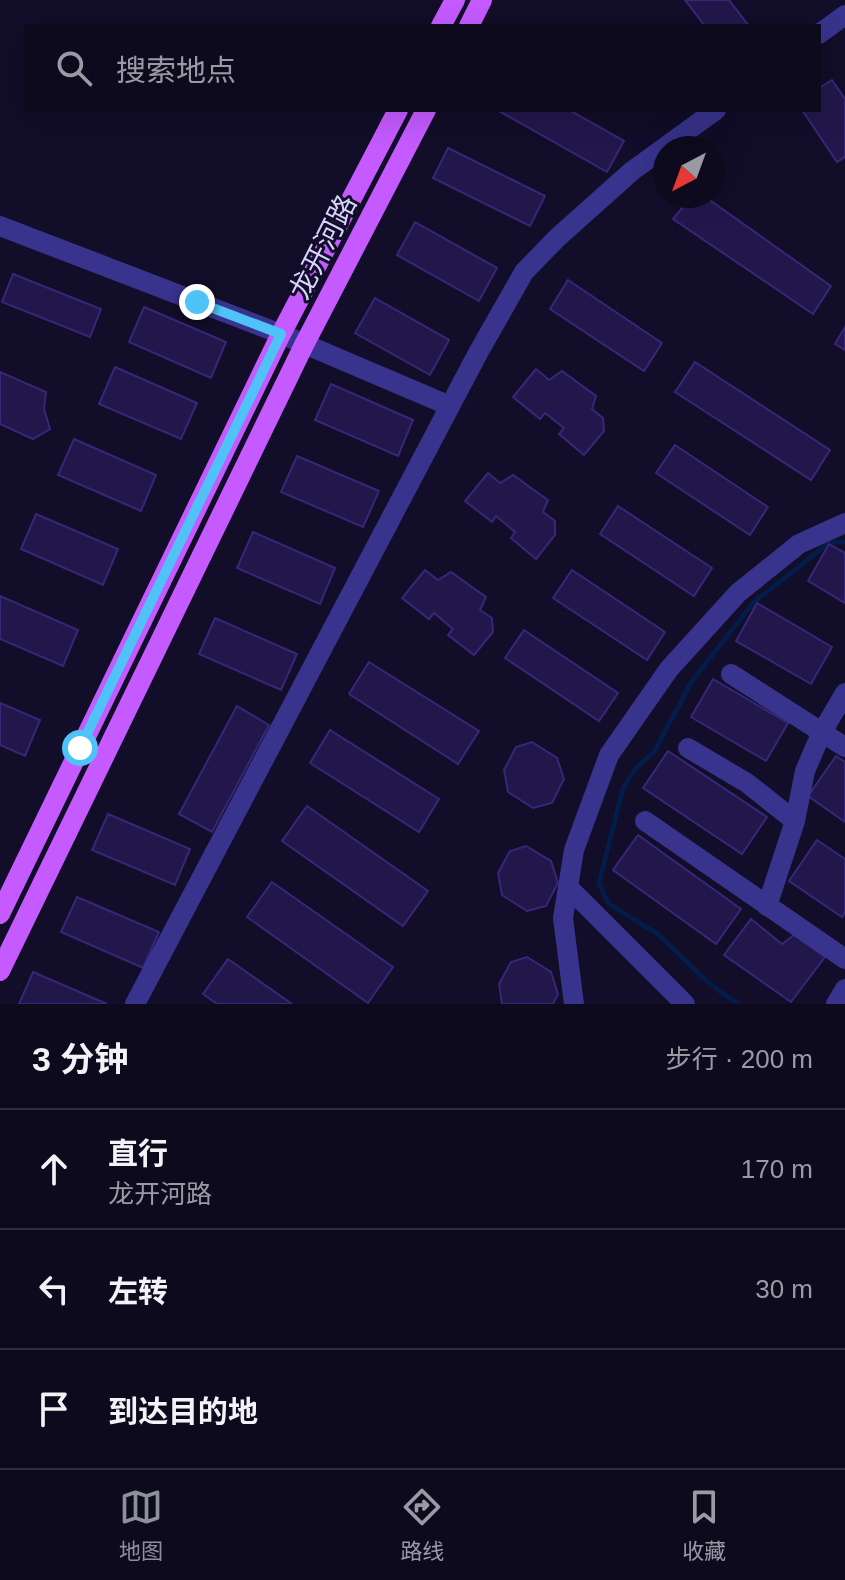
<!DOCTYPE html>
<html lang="zh">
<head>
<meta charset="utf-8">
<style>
  :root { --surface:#0e0a1e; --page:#171327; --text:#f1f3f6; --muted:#9b9aa4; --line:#2e2b3c; --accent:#8c9099 }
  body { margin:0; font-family:Helvetica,"Noto Sans SC",sans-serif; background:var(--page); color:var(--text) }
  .compass { position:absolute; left:653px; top:136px; width:72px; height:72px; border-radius:50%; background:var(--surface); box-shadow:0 8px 32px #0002; rotate:221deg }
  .stop { position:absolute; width:24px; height:24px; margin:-18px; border:6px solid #4fc3f7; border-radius:50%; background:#fff }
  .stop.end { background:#4fc3f7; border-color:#fff; box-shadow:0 2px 8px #0008 }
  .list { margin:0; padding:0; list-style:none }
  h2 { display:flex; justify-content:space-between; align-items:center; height:104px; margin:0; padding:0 32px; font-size:34px }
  h2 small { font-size:26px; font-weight:400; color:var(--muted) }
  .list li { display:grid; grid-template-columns:52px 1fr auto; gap:24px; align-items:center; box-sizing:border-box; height:120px; padding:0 32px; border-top:2px solid var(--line) }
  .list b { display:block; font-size:30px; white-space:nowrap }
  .list p { margin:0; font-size:26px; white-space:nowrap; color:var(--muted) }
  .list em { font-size:26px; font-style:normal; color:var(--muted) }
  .icon { flex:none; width:44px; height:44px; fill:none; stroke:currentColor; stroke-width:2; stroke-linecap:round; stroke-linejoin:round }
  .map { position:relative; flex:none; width:845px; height:1004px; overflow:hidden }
  .search { position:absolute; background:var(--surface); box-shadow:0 8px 32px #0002; left:24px; right:24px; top:24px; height:88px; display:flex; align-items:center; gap:20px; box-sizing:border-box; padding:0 28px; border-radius:0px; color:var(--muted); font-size:30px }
  .sheet { height:464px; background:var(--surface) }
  nav { display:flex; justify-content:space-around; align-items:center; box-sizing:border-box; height:112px; border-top:2px solid var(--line); background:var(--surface); font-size:22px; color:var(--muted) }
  nav a { display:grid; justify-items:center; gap:4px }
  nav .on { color:var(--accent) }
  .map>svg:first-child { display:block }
</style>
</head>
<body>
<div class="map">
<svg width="845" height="1004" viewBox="0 0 845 1004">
  <rect width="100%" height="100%" fill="#120d28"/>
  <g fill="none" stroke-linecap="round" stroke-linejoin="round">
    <polyline stroke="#041c49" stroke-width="5" points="738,1004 711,985 659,935 608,903 599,883 623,788 636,768 654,752 692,681 753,603 830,542 845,542"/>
  </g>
  <g fill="#22174b" stroke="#382679" stroke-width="2">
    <polygon points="685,0 729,0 749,26 705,26"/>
    <polygon points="832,80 845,99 845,157 837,162 802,110 819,110 819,88"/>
    <polygon points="497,110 569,110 624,141 607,172"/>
    <polygon points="448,148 545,196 530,226 433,178"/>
    <polygon points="692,196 704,196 831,286 813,314 673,219"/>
    <polygon points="415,222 497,268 479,301 397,255"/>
    <polygon points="13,274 101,309 90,337 2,302"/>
    <polygon points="568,280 662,343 644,371 550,309"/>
    <polygon points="375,298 449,340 430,375 355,333"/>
    <polygon points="144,307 226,342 211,378 129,342"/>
    <polygon points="845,327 845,350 835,344"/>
    <polygon points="695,362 830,450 811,480 675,392"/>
    <polygon points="115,367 197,403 181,439 99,404"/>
    <polygon points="536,369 549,380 562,371 596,396 592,409 603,418 604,431 584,455 559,434 564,428 545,413 540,419 513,397"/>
    <polygon points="0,372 46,392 44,409 50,429 33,439 0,424"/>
    <polygon points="331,384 413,420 398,456 315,420"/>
    <polygon points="74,439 156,475 141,511 58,475"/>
    <polygon points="675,445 768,507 750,535 656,473"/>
    <polygon points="297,456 379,491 363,527 281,492"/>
    <polygon points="488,473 500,483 513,475 548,500 543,512 555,521 555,535 536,559 511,538 515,532 496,516 492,522 465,501"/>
    <polygon points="618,506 712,568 694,596 600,534"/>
    <polygon points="36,514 118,549 103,585 21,549"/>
    <polygon points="253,532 335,568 320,604 237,568"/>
    <polygon points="829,544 845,553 845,603 808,581"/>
    <polygon points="425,570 438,580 451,572 486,597 480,610 492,618 493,632 474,655 448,635 453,629 434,613 429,619 402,598"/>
    <polygon points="572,570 665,632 647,660 553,598"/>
    <polygon points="0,596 78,630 63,666 0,639"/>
    <polygon points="757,603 832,647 811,684 736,641"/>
    <polygon points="215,618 297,654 281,690 199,654"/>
    <polygon points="524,630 618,693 599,721 505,658"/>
    <polygon points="369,662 479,731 458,764 349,694"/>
    <polygon points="713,679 788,723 766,761 691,717"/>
    <polygon points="0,703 40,720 25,756 0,745"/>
    <polygon points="237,706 269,725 212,832 179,814"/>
    <polygon points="330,730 439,799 419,832 310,763"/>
    <polygon points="532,742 557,758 564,779 552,803 533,808 508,792 504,770 516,747"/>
    <polygon points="668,751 767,817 742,854 643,788"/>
    <polygon points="836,756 845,762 845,822 808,796"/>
    <polygon points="307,806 428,891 403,926 282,841"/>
    <polygon points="108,814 190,849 175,885 92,850"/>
    <polygon points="638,835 741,909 716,944 613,870"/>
    <polygon points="817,840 845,859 845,912 842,917 789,881"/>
    <polygon points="526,846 551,861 558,883 546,906 527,911 502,895 498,873 510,851"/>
    <polygon points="272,882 393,967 368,1003 247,917"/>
    <polygon points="77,897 159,932 143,968 61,932"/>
    <polygon points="751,919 782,944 794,935 825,957 791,1002 724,955"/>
    <polygon points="527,957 551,972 558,994 553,1004 502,1004 499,984 511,962"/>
    <polygon points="228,959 292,1004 217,1004 203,994"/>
    <polygon points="33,972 107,1004 19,1004"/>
  </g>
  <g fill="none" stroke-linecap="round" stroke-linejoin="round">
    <g stroke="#38338c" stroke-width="20">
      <polyline points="819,34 845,15"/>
      <polyline points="0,226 281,334 450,406"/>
      <polyline points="731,674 845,747"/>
      <polyline points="688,748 747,783 795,821"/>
      <polyline points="645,821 845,959"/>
      <polyline points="568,887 685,1004"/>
      <polyline points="767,906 795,821 805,771 821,734 845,693"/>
      <polyline points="135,1004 478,353 524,272 557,238 632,171 716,110"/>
      <polyline points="574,1004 563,918 574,850 609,755 669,669 738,593 799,544 845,523"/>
      <polyline points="836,1004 845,989"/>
    </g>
    <g stroke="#c45aff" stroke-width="20">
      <polyline points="441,26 455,0"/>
      <polyline points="469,26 482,0"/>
      <polyline points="0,914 281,334 398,110"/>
      <polyline points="0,971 304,345 426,110"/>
    </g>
  </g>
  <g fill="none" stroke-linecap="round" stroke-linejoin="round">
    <polyline stroke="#4fc3f7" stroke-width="10" points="80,748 281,334 197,302"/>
  </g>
  <g text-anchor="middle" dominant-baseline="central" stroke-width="6" stroke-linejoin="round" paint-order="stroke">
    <g font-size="28" fill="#d9d3ff" stroke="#120d28">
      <text transform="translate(323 247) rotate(-63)">龙开河路</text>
    </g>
  </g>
</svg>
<svg class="compass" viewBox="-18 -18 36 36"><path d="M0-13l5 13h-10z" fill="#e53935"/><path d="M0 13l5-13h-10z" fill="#9b9aa4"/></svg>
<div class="stop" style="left:80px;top:748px"></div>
<div class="stop end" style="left:197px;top:302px"></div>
<div class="search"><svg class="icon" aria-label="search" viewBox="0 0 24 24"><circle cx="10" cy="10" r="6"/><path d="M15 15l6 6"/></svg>搜索地点</div>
</div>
<section class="sheet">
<h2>3 分钟<small>步行 · 200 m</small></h2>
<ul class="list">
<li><svg class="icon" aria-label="ahead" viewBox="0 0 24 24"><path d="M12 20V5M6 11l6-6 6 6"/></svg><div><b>直行</b><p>龙开河路</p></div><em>170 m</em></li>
<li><svg class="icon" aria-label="left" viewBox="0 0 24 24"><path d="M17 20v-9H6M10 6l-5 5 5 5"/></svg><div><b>左转</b></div><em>30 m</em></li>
<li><svg class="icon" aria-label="arrive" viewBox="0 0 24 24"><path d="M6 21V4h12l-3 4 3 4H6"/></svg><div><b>到达目的地</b></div></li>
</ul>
</section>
<nav>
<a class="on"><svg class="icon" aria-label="map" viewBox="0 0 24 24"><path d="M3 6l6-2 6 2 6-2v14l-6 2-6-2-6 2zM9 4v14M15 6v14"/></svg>地图</a>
<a><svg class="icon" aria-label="directions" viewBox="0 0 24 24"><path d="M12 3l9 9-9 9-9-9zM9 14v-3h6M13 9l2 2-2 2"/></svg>路线</a>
<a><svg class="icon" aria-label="saved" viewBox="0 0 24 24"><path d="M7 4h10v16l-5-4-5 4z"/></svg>收藏</a>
</nav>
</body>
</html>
